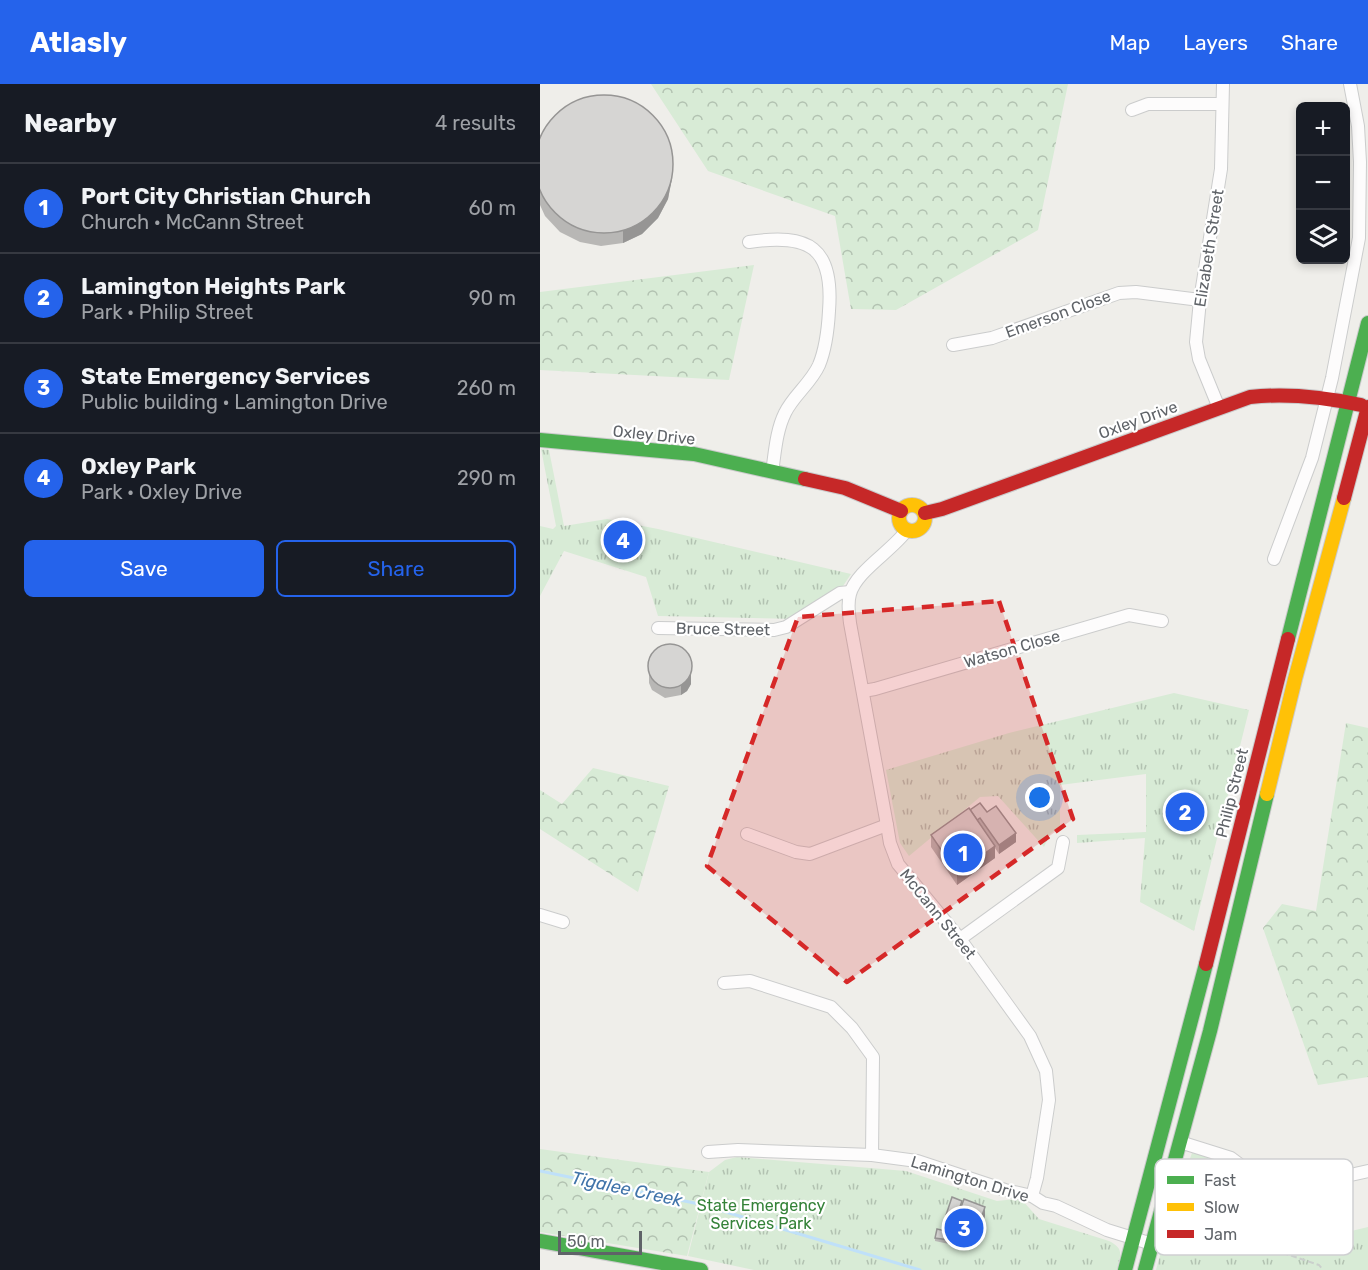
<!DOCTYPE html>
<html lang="en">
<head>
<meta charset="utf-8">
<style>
  :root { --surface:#171b24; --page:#242831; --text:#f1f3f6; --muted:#9ea1a6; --line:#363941; --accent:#2563eb }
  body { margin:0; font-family:Rubik,sans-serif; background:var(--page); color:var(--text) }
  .controls { position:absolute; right:18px; top:18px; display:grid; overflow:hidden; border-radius:9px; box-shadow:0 3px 9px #0003 }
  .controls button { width:54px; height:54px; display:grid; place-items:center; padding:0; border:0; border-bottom:2px solid var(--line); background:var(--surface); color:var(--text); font:30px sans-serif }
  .scale { position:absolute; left:18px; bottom:15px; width:84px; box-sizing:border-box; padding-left:6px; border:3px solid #5f6368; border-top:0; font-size:16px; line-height:21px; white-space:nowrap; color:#5f6368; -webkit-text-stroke:4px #fff; paint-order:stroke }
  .you { position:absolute; left:500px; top:714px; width:21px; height:21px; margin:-15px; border:4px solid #fff; border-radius:50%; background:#1a73e8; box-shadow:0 0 0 9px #1a73e833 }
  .badge { display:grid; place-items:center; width:39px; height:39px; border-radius:50%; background:var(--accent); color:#fff; font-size:20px; font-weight:700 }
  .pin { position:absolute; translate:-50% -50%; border:3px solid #fff; box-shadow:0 2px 6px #0006 }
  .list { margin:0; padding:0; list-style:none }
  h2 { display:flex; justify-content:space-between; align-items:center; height:78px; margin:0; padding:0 24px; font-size:26px }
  h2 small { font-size:20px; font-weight:400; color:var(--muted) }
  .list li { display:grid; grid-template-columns:39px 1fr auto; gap:18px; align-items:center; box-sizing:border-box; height:90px; padding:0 24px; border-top:2px solid var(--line) }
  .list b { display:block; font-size:22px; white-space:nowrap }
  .list p { margin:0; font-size:20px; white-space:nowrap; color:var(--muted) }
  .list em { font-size:20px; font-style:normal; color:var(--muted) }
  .actions { display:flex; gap:12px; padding:18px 24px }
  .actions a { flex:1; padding:14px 0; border:2px solid var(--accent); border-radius:9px; text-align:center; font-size:21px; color:var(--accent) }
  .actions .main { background:var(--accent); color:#fff }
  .icon { flex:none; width:33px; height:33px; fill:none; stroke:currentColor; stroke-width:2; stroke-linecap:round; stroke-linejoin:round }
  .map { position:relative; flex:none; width:828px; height:1186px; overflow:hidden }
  header { display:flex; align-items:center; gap:36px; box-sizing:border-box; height:84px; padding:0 30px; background:var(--accent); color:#fff }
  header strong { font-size:28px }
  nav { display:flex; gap:33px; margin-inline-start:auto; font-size:21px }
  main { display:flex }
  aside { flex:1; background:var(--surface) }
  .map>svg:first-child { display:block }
</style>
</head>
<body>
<header>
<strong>Atlasly</strong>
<nav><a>Map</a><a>Layers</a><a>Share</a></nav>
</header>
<main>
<aside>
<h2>Nearby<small>4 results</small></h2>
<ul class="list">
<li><span class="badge">1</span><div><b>Port City Christian Church</b><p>Church · McCann Street</p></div><em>60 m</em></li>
<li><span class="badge">2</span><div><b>Lamington Heights Park</b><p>Park · Philip Street</p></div><em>90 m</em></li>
<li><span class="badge">3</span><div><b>State Emergency Services</b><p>Public building · Lamington Drive</p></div><em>260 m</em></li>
<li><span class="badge">4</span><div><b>Oxley Park</b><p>Park · Oxley Drive</p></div><em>290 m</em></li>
</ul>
<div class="actions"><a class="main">Save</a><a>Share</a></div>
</aside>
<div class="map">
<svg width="828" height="1186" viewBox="0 0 828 1186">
  <defs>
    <pattern id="grass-tufts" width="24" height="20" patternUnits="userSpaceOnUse" patternTransform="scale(1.5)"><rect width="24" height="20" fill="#d8ebd6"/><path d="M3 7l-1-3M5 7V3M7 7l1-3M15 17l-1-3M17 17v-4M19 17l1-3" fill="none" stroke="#b2c2b1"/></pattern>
    <pattern id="forest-crowns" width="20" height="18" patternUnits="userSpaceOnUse" patternTransform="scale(1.5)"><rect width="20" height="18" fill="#d8ebd6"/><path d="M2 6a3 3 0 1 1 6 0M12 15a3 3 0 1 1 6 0" fill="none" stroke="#b2c2b1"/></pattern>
  </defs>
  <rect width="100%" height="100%" fill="#efeeea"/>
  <g fill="url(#grass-tufts)">
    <polygon points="1,365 9,366 24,442 67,435 118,445 311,490 301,505 259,535 118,532 106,493 24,467 0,512 0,442 13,445 16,442"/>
    <polygon points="634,609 709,626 654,847 600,818 605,754 537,759 537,751 606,748 606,690 520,701 520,742 510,750 504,763 458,712 440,713 369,772 360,759 346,686 469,649"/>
    <polygon points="652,1069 678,1075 690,1085 708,1109 729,1117 751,1112 761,1159 828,1143 828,1186 616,1186 635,1117"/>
    <path d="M197,1073l169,14 91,30 19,-2 6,1 17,19 70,22c16,8 11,14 8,29h-363l-66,-14 21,-84 16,-12z"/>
  </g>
  <g fill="url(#forest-crowns)">
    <polygon points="111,0 528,0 498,146 356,226 311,225 295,132 168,87"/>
    <polygon points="214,181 189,296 0,286 0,208"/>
    <polygon points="806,639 828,644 828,993 778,1001 723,844 742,820 776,827"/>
    <polygon points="53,684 129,702 98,808 0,745 0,706 22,720"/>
    <polygon points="0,1065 169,1088 147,1172 0,1148"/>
  </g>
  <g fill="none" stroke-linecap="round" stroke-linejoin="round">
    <polyline stroke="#bfe0f9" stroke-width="3" points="0,1087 159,1120 380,1186"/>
    <g stroke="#cbcccc" stroke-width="14">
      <g id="street">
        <polyline points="592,26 608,20 682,20"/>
        <path d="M209,158c60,-9 85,5 80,69 -1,18 -3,37 -10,54 -8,18 -26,31 -34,48 -9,18 -10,40 -13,59"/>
        <polyline points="413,261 452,254 579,209 596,208 660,216"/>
        <polyline points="679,324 659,275 656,258 660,216 681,85 683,0"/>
        <path d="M367,446c-15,21 -51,41 -57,64 -3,10 -1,19 0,29l37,202 3,18 8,21 62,75 70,97 16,35 3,29 -12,78 -5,18"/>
        <polyline points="734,475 772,374 792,294 819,154 820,78 818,42 810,0"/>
        <polyline points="118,544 234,546 246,543 300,509 310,508"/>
        <polyline points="323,607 335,605 589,531 622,537"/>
        <polyline points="207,750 256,768 270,770 347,741"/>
        <polyline points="0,831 23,838"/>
        <polyline points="420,855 518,784 523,758"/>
        <polyline points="184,899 210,897 291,923 312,944 333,973 332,1071"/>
        <polyline points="640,1058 691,1074 699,1080 715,1106 734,1108 828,1087"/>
        <polyline points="168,1068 198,1066 332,1071 377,1077 465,1106 492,1112 503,1119 516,1122 567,1146 612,1160"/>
      </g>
    </g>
    <g stroke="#cacacb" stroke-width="16">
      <g id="fast">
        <polyline points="0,356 154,370 265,395"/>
        <polyline points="748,555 828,239"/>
        <polyline points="0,1157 161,1186"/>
        <polyline points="585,1186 666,880"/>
        <polyline points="605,1186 670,947 727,710"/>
      </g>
    </g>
    <g stroke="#cacacb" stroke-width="16">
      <g id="slow">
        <circle cx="372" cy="434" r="13"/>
        <polyline points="727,710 755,595 804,414"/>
      </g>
    </g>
    <g stroke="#cacacb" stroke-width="16">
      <g id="jam">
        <polyline points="265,395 305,404 361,427"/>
        <polyline points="804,414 828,323"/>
        <path d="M385,429l17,-4 308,-112c38,-4 74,0 111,8"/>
        <polyline points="666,880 748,555"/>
      </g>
    </g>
    <path stroke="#cacfcc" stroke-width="2" stroke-dasharray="6 3" stroke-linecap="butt" d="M634,1136c10,2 18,0 29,1 16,1 17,12 36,7l32,21 48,16 4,5"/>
    <use href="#street" stroke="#fdfcfc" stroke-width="12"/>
    <use href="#fast" stroke="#4caf50" stroke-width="14"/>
    <use href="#slow" stroke="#ffc107" stroke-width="14"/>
    <use href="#jam" stroke="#c62828" stroke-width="14"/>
  </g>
  <g fill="#b8b7b5">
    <polygon points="0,51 132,94 128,115 118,134 102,150 83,159 61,162 40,158 20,148 5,132 0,121"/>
    <polygon points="109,576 151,585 151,600 147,607 141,611 125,614 112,606 109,599"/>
    <polygon points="430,726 447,728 476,758 459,770 455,764 455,774 417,801 391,763 391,751"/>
    <polygon points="422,1121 445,1132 440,1146 431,1143 424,1162 412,1157 412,1148 415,1140 406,1137 406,1131"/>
    <polygon points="410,1151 409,1160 395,1157 395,1154"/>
  </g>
  <g fill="#969594">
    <polygon points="132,82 132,94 128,115 118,134 102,150 83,159 83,147"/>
    <polygon points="151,575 151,600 147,607 141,611 141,602"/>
    <polygon points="476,749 476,758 459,770 459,761"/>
    <polygon points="455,762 455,774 417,801 417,789"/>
    <polygon points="445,1123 445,1132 440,1146 440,1137"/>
    <polygon points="431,1134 431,1143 424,1162 424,1152"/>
  </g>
  <g fill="#d6d5d3" stroke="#969594" stroke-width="1.5">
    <circle cx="64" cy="80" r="69"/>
    <circle cx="130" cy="582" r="22"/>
    <polygon points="440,719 447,728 456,722 476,749 459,761 440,734 437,736 430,726"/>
    <polygon points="429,724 455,762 417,789 391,751"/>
    <polygon points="412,1113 422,1117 416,1134 406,1131"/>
    <polygon points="424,1115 445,1123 440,1137 431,1134 424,1152 412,1148"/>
    <polygon points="397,1145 410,1148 409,1156 395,1154"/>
  </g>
  <path fill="#d62828" fill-opacity="0.2" stroke="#d62828" stroke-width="4.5" stroke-dasharray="12 8" stroke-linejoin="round" d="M459,517l74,218 -226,163 -140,-116 91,-249z"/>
  <g text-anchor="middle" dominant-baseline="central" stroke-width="4.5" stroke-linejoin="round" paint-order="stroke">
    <g font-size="16" fill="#5f6368" stroke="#fff">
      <text transform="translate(669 164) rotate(-81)">Elizabeth Street</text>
      <text transform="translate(518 230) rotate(-20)">Emerson Close</text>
      <text transform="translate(598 336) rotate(-20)">Oxley Drive</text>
      <text transform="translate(114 351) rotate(6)">Oxley Drive</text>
      <text transform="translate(183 545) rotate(1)">Bruce Street</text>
      <text transform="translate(472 565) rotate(-16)">Watson Close</text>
      <text transform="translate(692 709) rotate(-76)">Philip Street</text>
      <text transform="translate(398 830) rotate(51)">McCann Street</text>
      <text transform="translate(430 1095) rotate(17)">Lamington Drive</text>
    </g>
    <g font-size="16" fill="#348238" stroke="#fff">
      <text x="221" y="1121">State Emergency<tspan x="221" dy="18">Services Park</tspan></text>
    </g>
    <g font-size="18" font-style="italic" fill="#4174aa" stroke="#fff">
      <text transform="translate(87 1105) rotate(12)">Tigalee Creek</text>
    </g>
  </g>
  <rect x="615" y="1075" width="198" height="96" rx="9" fill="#fff" stroke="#cfd0d2" stroke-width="1.5"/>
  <rect x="627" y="1092" width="27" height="8" fill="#4caf50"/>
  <rect x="627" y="1119" width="27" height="8" fill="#ffc107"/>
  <rect x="627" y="1146" width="27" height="8" fill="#c62828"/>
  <g font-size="16" fill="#5f6368">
    <text x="664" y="1102">Fast</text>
    <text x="664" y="1129">Slow</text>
    <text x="664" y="1156">Jam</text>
  </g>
</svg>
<div class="controls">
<button>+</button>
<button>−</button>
<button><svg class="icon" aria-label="layers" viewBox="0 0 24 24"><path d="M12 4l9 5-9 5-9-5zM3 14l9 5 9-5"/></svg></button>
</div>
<div class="scale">50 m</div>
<div class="you"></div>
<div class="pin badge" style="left:423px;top:769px">1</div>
<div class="pin badge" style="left:645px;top:728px">2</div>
<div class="pin badge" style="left:424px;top:1144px">3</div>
<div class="pin badge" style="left:83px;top:456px">4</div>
</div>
</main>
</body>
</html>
